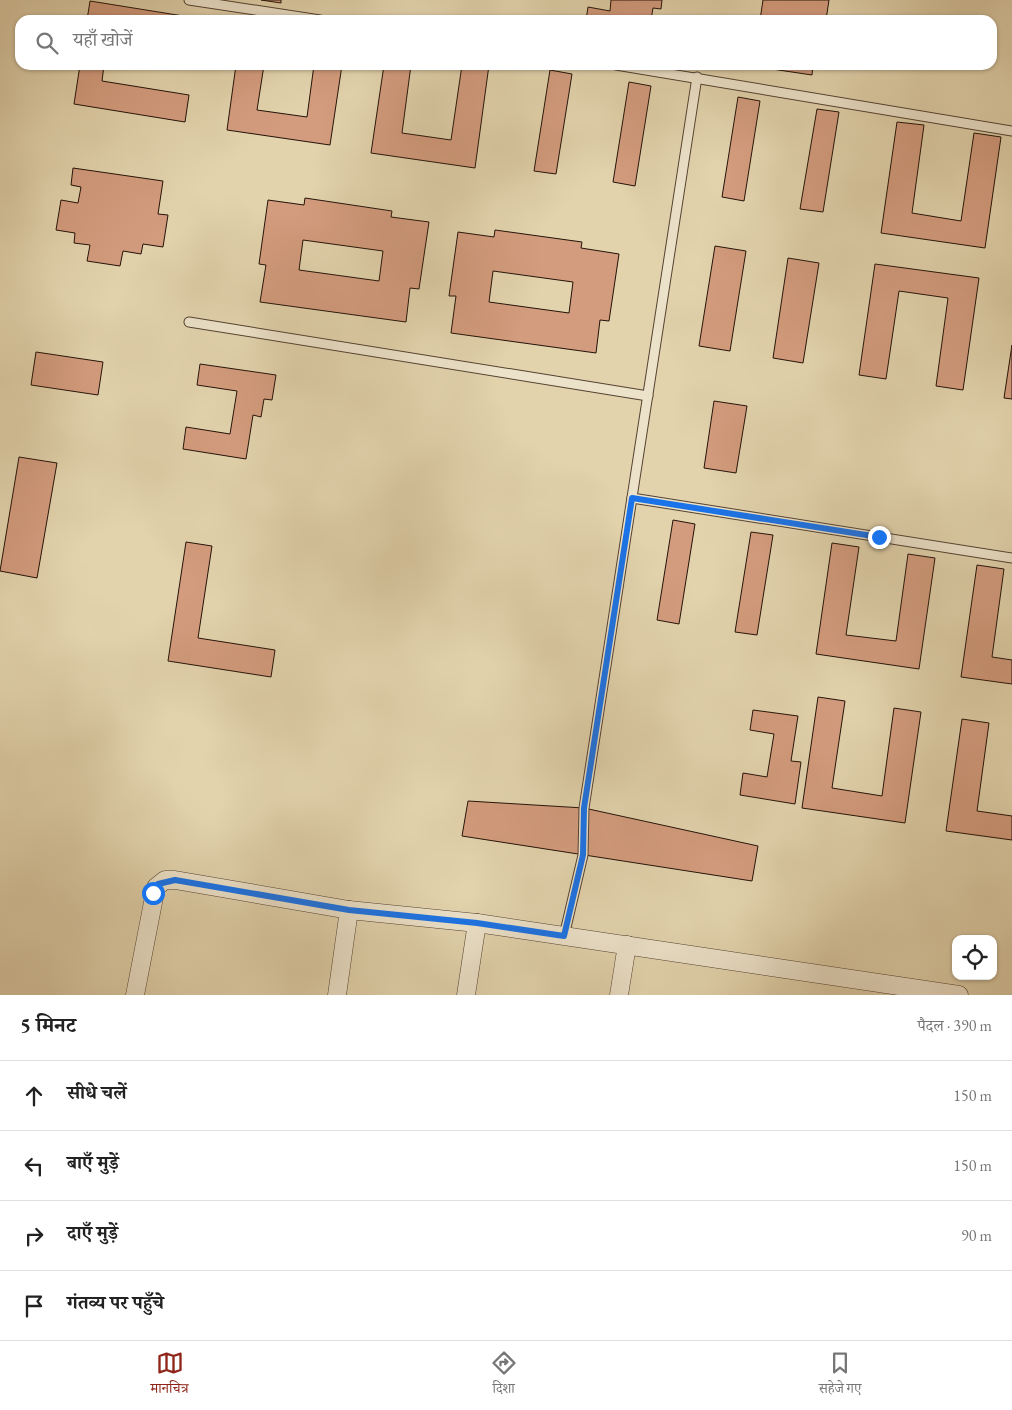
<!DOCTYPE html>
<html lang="hi">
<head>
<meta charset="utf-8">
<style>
  :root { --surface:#fff; --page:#f6f6f6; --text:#222; --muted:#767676; --line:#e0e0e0; --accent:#8f2418 }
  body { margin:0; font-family:"EB Garamond","Noto Serif Devanagari",serif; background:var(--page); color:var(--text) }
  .controls { position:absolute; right:15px; bottom:15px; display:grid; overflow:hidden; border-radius:10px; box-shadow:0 1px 4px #0004 }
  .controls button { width:45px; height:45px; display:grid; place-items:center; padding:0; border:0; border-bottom:1px solid var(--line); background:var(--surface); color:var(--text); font:25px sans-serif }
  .stop { position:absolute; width:15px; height:15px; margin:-11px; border:4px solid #1a73e8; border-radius:50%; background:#fff }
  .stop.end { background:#1a73e8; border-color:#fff; box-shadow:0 1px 5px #0008 }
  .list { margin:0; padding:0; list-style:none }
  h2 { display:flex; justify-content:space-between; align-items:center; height:65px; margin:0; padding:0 20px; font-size:21px }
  h2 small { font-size:16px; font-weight:400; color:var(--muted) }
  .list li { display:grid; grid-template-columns:32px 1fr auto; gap:15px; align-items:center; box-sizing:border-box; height:70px; padding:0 20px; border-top:1px solid var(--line) }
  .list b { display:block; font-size:19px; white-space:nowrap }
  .list em { font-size:16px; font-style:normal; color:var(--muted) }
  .icon { flex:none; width:28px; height:28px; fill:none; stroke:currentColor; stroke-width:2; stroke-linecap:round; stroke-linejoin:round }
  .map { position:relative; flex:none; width:1012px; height:995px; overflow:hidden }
  .search { position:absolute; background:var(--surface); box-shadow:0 1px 4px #0004; left:15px; right:15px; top:15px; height:55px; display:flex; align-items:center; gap:12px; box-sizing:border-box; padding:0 18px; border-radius:15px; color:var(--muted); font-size:19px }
  .sheet { height:345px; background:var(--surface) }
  nav { display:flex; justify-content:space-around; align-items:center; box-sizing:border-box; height:70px; border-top:1px solid var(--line); background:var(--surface); font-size:14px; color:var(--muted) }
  nav a { display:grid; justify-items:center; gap:2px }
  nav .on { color:var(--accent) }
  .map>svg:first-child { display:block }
</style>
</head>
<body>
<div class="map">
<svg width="1012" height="995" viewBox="0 0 1012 995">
  <rect width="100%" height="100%" fill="#e2d3ad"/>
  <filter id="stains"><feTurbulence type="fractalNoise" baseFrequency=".004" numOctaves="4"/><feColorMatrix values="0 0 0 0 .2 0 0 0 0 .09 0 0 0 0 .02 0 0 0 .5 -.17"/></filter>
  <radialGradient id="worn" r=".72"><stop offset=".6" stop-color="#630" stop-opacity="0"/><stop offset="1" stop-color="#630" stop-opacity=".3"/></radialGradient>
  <g fill="#d39c7e" stroke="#241208" fill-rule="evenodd">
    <polygon points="261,0 281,0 281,3"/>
    <polygon points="611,0 662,0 661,9 653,8 651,20 586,20 588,7 610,11"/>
    <polygon points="763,0 829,0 826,20 760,20"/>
    <polygon points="90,1 202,19 202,20 87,20"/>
    <polygon points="80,65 104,65 102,81 189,95 185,122 74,104"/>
    <polygon points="236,65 264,65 257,110 307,117 314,65 342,65 330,145 227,130"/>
    <polygon points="384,65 411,65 402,133 451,140 462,65 489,65 475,168 371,153"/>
    <polygon points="745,65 813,65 812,75"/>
    <polygon points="550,70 572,74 556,174 534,171"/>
    <polygon points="629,82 651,86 635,186 613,182"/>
    <polygon points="738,97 760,101 744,201 722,197"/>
    <polygon points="817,109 839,112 823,212 800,209"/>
    <polygon points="897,122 924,125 912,213 961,221 974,133 1001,137 985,248 881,233"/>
    <polygon points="73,168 163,181 158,214 168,215 163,247 143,244 141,254 123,251 120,266 87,261 90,245 74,243 75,233 56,230 61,200 78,203 81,187 71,185"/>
    <path d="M305,198l87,13 -1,6 38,5 -10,67 -9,-1 -4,34 -146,-20 6,-37 -7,-1 9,-64 36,5zM303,240l80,11 -4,30 -80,-11z"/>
    <path d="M495,230l87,12 -1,6 38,6 -10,67 -9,-1 -4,33 -145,-20 5,-37h-7l9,-64 36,5zM493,271l80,11 -4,31 -80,-11z"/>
    <polygon points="715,246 746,251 730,351 699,346"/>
    <polygon points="788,258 819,263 803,363 773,358"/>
    <polygon points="875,264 979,278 963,390 936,386 948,298 899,291 886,379 859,375"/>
    <polygon points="1012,345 1012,399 1004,398"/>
    <polygon points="36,352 103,362 98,395 31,385"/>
    <polygon points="200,364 276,375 272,400 264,399 261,417 253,415 246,459 183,449 186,427 230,434 237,391 197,385"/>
    <polygon points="714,401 747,406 736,473 704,468"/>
    <polygon points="19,457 57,463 37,578 0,571"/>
    <polygon points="673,520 695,524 679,624 657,620"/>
    <polygon points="751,532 773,535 757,635 735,632"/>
    <polygon points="186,542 212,546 198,638 275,650 271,677 168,661"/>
    <polygon points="832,543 859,547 846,635 896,641 908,554 935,558 919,669 816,654"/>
    <polygon points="977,565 1004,569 992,657 1012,660 1012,684 961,677"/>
    <polygon points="818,697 845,701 832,788 882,796 894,708 921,712 905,823 802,808"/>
    <polygon points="753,710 798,716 791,761 801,762 795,804 740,795 743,773 767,777 774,734 750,730"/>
    <polygon points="962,719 989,723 977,811 1012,816 1012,840 946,831"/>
    <polygon points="468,801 584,808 758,846 752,881 462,836"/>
  </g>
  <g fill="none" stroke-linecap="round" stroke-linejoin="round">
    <g stroke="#544231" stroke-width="11">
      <g id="service">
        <polyline points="189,0 320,20"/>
        <polyline points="616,65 1012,131"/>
        <polyline points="189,322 648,396"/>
        <polyline points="632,498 1012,558"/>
        <polyline points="564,936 583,855 584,808 697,77"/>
      </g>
    </g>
    <g stroke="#544231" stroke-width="19">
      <g id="minor">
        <polyline points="135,995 156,887 165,880 175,880 349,910 477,923 959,995"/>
        <polyline points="337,995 349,910"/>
        <polyline points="466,995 477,923"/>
        <polyline points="619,995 627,945"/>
      </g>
    </g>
    <use href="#service" stroke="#ece2ca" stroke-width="9"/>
    <use href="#minor" stroke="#ece2ca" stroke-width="18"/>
  </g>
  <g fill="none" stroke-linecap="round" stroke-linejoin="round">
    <polyline stroke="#1a73e8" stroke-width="6" points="153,893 158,884 175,880 349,910 477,923 564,936 583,855 584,808 632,498 879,537"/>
  </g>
  <rect width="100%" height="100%" filter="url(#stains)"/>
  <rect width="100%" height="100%" fill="url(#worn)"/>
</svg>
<div class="controls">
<button><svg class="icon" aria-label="locate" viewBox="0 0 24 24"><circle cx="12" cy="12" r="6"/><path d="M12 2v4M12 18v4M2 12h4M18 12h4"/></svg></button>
</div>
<div class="stop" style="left:153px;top:893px"></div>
<div class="stop end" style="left:879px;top:537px"></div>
<div class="search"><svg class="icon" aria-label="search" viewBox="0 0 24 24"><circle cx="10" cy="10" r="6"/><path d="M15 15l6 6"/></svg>यहाँ खोजें</div>
</div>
<section class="sheet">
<h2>5 मिनट<small>पैदल · 390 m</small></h2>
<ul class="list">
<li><svg class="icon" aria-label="ahead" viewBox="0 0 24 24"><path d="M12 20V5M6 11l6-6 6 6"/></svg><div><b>सीधे चलें</b></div><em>150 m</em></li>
<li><svg class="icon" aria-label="left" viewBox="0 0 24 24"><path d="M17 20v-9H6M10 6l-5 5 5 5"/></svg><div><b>बाएँ मुड़ें</b></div><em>150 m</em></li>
<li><svg class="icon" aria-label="right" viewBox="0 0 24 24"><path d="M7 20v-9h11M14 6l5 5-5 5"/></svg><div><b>दाएँ मुड़ें</b></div><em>90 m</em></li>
<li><svg class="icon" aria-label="arrive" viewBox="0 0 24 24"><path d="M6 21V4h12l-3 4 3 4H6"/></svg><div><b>गंतव्य पर पहुँचे</b></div></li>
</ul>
</section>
<nav>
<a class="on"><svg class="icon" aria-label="map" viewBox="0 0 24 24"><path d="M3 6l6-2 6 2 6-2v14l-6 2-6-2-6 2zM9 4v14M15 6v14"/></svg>मानचित्र</a>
<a><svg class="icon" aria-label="directions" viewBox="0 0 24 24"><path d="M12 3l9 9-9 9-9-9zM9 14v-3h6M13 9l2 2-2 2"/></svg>दिशा</a>
<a><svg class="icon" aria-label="saved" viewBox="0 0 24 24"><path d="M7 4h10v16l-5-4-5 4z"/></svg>सहेजे गए</a>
</nav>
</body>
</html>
